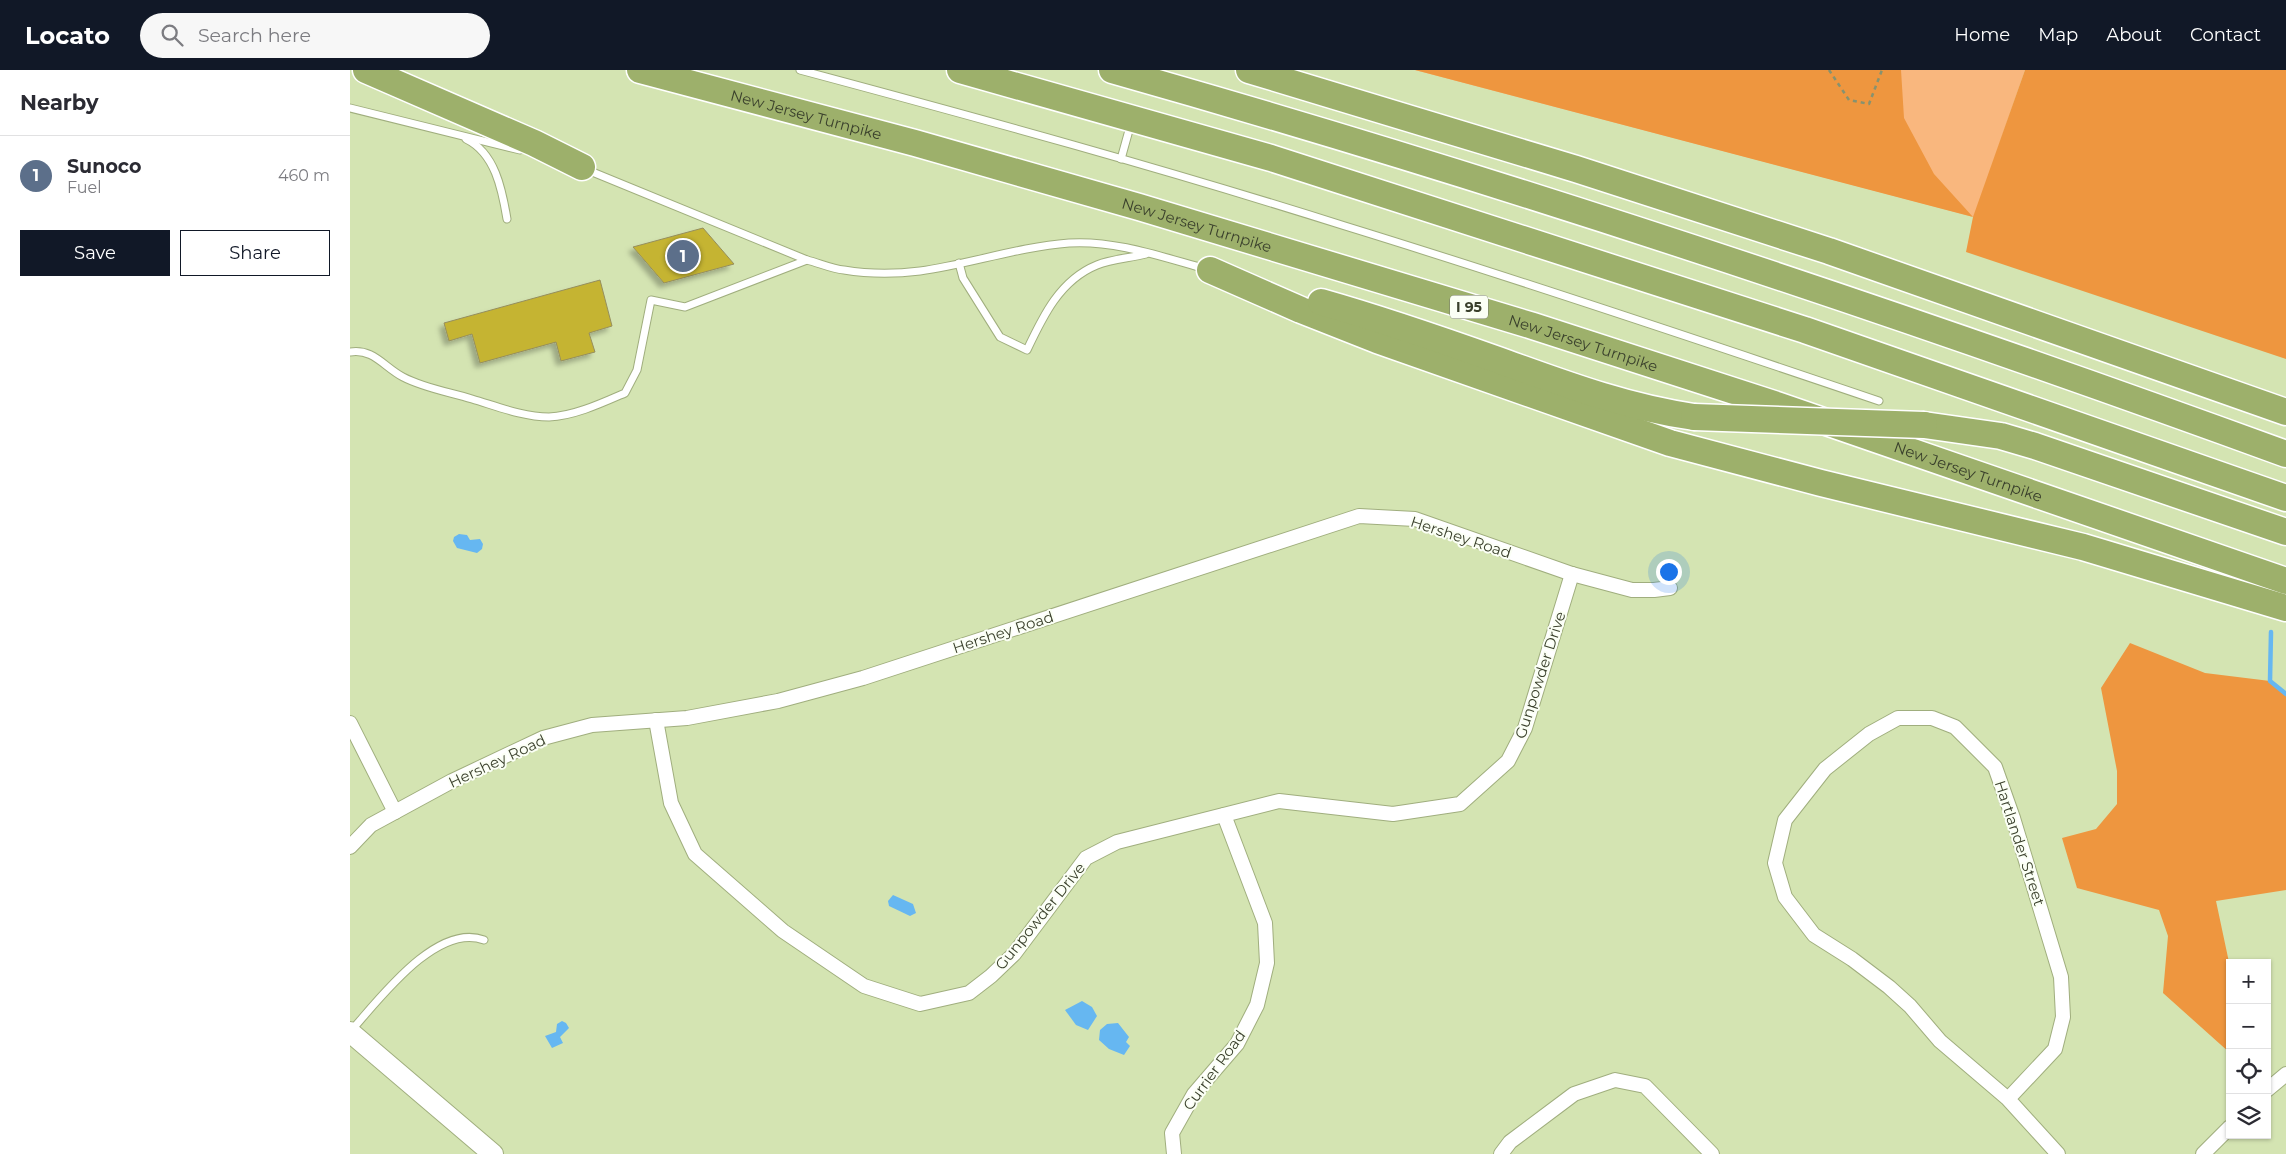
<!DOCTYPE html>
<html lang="en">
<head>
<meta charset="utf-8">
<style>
  :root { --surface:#fff; --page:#f7f7f7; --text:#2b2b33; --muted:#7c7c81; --line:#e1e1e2; --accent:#111827 }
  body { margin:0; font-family:Montserrat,sans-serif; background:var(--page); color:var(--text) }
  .controls { position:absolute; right:15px; bottom:15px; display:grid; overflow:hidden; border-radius:0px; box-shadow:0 1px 4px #0004 }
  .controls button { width:45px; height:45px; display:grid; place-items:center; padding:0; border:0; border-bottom:1px solid var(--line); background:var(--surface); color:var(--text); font:25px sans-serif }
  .you { position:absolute; left:1318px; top:501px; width:18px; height:18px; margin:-12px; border:4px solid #fff; border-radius:50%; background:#1a73e8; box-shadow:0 0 0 8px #1a73e833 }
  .badge { display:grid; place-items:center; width:32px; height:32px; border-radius:50%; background:var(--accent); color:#fff; font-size:16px; font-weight:700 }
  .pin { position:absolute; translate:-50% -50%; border:2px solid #fff; box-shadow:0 1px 5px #0006 }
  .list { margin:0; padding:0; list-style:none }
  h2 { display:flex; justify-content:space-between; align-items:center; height:65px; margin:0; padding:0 20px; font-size:21px }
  h2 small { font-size:16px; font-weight:400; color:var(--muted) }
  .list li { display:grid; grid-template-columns:32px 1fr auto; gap:15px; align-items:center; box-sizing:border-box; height:80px; padding:0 20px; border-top:1px solid var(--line) }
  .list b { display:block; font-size:19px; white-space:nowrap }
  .list p { margin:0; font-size:16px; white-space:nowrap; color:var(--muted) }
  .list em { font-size:16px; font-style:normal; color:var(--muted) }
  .actions { display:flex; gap:10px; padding:15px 20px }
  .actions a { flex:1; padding:11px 0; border:1px solid var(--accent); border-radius:0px; text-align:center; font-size:18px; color:var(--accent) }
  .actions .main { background:var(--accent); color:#fff }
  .icon { flex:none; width:28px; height:28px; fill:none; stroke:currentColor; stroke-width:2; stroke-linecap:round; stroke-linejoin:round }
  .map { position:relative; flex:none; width:1936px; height:1084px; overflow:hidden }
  header { display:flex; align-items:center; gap:30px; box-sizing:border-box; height:70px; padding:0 25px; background:var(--accent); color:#fff }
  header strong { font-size:24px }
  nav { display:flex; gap:28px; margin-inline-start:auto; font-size:18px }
  .search { width:350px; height:45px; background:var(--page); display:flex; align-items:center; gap:12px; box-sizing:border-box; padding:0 18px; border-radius:28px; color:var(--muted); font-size:19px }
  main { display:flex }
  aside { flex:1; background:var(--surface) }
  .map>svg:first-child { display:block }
</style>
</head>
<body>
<header>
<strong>Locato</strong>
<div class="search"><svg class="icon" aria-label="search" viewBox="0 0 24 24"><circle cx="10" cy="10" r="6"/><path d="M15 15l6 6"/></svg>Search here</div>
<nav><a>Home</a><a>Map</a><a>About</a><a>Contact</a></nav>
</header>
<main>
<aside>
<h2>Nearby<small></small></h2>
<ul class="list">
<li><span class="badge" style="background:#5c6f8a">1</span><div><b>Sunoco</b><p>Fuel</p></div><em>460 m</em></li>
</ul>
<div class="actions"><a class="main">Save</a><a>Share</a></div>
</aside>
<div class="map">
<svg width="1936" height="1084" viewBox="0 0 1936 1084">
  <defs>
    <filter id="shadow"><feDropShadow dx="-4.5" dy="4.5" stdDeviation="2.5" flood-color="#0004"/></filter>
  </defs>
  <rect width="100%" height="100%" fill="#d4e4b2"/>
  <polygon fill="#f9b77e" points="1065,0 1675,0 1624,147"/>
  <g fill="#ee963f">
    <polygon points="1065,0 1551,0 1554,48 1584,104 1623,147 1675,0 1936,0 1936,289 1616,182 1623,147"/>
    <polygon points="1780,573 1855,603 1920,611 1936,624 1936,820 1866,831 1880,897 1880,983 1813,923 1818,866 1809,840 1727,818 1712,768 1746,759 1767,734 1767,701 1751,618"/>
  </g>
  <g fill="#66b7f1">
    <polygon points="109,464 117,465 120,470 130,469 133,474 132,479 127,483 107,478 103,471 104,467"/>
    <polygon points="543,825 563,834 566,843 560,846 539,836 538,831"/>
    <polygon points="732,931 742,937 747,946 738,960 726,955 715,940"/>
    <polygon points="212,951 216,953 219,958 210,967 213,973 202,978 195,966 206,962 207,954"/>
    <polygon points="768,953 779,967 776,972 780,976 774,985 759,979 749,970 750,960 757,954"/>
  </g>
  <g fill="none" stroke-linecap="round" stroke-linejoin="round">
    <polyline stroke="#66b7f1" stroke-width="4.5" points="1921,562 1920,611 1936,624"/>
  </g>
  <g fill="#c5b430" stroke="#958e5e" filter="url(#shadow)">
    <polygon points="353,158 384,194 314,213 283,177"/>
    <polygon points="250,210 262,256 239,263 245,282 211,291 206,272 130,293 122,264 99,271 94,253"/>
  </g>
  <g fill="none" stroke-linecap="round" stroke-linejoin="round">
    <g stroke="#a0ae7e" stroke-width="9">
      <g id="lane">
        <path d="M450,0c183,49 365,99 545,156 179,55 357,115 534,175"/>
        <polyline points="0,38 170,80"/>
        <path d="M116,69c29,14 36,50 41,80"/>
        <polyline points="771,89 781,53"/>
        <path d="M235,99l222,91c12,3 25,9 37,10 24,4 52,4 76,1 50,-7 98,-24 149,-28 46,-3 93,14 137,26"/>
        <path d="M609,193l4,15 37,59 27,13c16,-34 33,-70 70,-85 14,-6 34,-7 49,-11"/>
        <path d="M0,282c23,-4 34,15 53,25 21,11 46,15 69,22 24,7 51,18 77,18 25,-1 53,-14 76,-24l12,-23 14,-70 34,7 122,-47"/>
        <path d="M0,962c28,-31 86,-110 134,-92"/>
      </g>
    </g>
    <g stroke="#a0ae7e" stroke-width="16">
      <g id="street">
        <polyline points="306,650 321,733 345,784 433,861 514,916 570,934 619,923 641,906 664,884 736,788 767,772 929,731 1043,744 1110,734 1158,691 1175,658 1222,504"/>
        <polyline points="0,653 45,742"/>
        <polyline points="0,777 21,755 102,711 193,668 242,655 337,648 428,631 513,608 1009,446 1065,449 1222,504 1282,520 1304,520 1320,518"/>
        <polyline points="1917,1020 1936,1004"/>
        <polyline points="1658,1029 1705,979 1713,947 1711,907 1663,748 1645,697 1605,657 1582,648 1548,648 1519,664 1475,699 1435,750 1425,793 1435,827 1464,865 1502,889 1539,917 1560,936 1590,971 1658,1029 1708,1084"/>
        <polyline points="824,1084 822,1063 844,1024 887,974 907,935 917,893 915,853 874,745"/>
        <polyline points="1151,1084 1160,1072 1224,1024 1265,1010 1295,1016 1362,1084"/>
        <polyline points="1853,1084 1880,1057"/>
      </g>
    </g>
    <g stroke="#a0ae7e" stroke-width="22">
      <polyline id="secondary" points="0,962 143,1084"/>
    </g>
    <g stroke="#fff" stroke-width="29">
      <g id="highway">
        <polyline points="16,0 184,73 232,97"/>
        <path id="s1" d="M290,0l275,73 224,64 394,119 247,80 506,175"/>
        <polyline points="610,0 921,88 1455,260 1936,428"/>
        <path d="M762,0c396,112 787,243 1174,384"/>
        <polyline points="899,0 1226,99 1479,181 1936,342"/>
        <polyline points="860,200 951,240 1027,270 1320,373 1471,413 1733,477 1936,538"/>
        <path d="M971,232c60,17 118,37 177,58 64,23 127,47 196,57"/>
        <polyline points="1574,355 1651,366 1685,376 1936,462"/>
      </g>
    </g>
    <polyline stroke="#87926f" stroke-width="2.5" stroke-dasharray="4 4" stroke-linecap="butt" points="1479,0 1499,30 1519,34 1532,0"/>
    <use href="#lane" stroke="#fff" stroke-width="7"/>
    <use href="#street" stroke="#fff" stroke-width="14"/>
    <use href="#secondary" stroke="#fff" stroke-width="20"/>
    <use href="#highway" stroke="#9db06b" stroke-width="26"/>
    <g stroke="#fff" stroke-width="29" stroke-linecap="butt">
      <polyline id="highway-bridge" points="1344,347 1574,355"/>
    </g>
    <use href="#highway-bridge" stroke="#9db06b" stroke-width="26"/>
  </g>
  <g text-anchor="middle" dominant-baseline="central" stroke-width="4" stroke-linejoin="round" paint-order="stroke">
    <rect fill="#fbfff5" stroke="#747968" stroke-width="1" x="1100" y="225.5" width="38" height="23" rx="4"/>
    <g font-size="14" font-weight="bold" fill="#3a402c">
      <text x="1119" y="237">I 95</text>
    </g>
    <g font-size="15" fill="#3a402c" stroke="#fbfff5">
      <text stroke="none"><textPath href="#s1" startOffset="172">New Jersey Turnpike</textPath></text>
      <text stroke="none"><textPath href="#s1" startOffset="578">New Jersey Turnpike</textPath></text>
      <text stroke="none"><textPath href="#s1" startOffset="982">New Jersey Turnpike</textPath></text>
      <text stroke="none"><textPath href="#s1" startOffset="1388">New Jersey Turnpike</textPath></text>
      <text transform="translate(1111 467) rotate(18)">Hershey Road</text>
      <text transform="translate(653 562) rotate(-18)">Hershey Road</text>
      <text transform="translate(1190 605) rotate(-72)">Gunpowder Drive</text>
      <text transform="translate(147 691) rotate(-25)">Hershey Road</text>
      <text transform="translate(1670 773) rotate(72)">Hartlander Street</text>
      <text transform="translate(690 846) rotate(-51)">Gunpowder Drive</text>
      <text transform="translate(864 1000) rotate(-54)">Currier Road</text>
    </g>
  </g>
</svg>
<div class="controls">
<button>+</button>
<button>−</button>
<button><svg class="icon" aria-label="locate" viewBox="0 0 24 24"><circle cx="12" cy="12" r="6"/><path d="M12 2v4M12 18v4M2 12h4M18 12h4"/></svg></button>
<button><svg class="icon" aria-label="layers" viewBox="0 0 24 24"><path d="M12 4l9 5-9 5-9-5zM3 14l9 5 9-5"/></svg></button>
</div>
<div class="you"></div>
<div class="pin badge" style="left:333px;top:186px;background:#5c6f8a">1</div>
</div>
</main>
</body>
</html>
